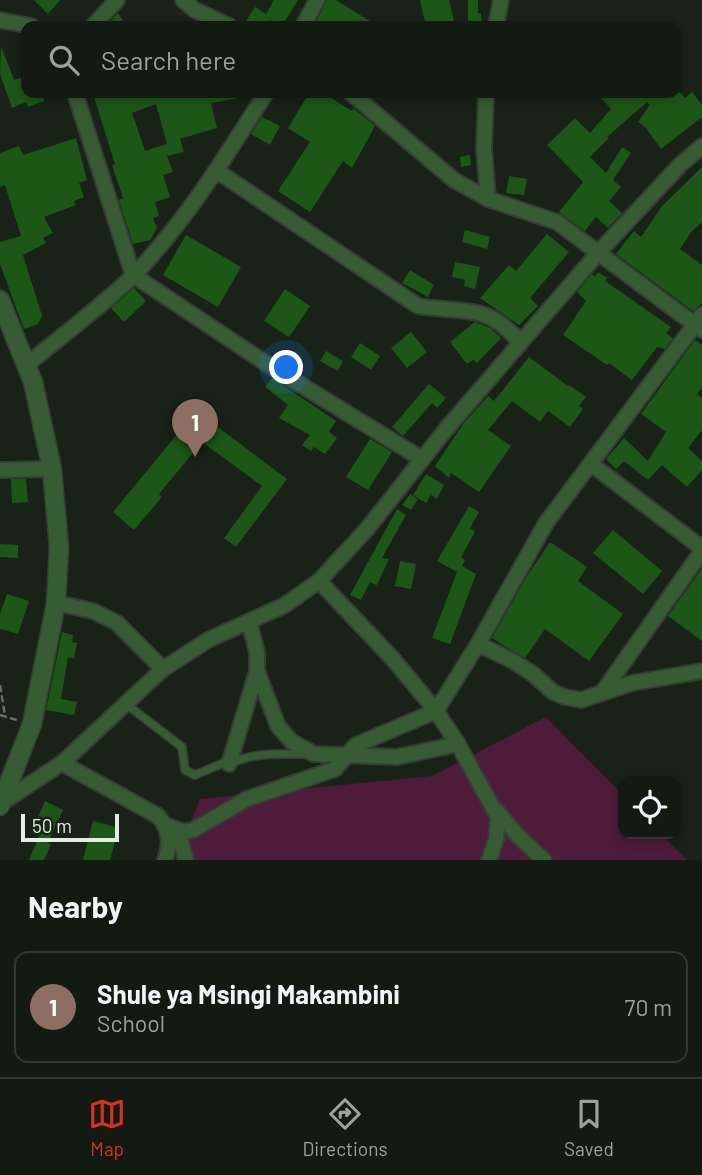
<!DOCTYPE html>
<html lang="en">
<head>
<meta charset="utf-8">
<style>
  :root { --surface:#121a11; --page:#1b231a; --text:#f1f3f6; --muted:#9ca19f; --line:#313831; --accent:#d93025 }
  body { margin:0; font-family:Barlow,sans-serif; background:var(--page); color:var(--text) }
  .controls { position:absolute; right:21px; bottom:21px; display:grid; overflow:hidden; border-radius:14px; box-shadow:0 4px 10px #0003 }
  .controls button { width:63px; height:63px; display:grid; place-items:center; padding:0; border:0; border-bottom:2px solid var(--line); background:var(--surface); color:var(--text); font:35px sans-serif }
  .scale { position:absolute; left:21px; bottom:18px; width:98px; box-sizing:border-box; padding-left:7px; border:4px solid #e5ece4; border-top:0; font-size:19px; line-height:24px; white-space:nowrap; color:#e5ece4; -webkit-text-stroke:5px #182217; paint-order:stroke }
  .you { position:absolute; left:287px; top:368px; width:24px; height:24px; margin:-18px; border:5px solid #fff; border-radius:50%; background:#1a73e8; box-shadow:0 0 0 10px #1a73e833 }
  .badge { display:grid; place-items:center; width:46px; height:46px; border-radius:50%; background:var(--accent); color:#fff; font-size:23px; font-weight:700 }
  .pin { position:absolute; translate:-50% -58px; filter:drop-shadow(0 2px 4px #0008) }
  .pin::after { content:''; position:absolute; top:37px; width:24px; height:21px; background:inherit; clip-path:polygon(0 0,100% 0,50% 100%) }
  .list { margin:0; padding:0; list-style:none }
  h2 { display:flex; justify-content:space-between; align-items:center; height:91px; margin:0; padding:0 28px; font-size:30px }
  h2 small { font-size:23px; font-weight:400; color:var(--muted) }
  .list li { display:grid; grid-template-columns:46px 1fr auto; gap:21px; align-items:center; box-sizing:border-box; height:112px; margin:0 14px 14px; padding:0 14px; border:2px solid var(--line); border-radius:14px }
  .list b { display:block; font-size:26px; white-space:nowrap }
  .list p { margin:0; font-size:23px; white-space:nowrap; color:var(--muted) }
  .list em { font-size:23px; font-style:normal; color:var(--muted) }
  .icon { flex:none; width:38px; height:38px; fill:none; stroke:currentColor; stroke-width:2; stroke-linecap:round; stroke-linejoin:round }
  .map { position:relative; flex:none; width:702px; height:860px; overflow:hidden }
  .search { position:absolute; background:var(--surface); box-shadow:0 4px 10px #0003; left:21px; right:21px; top:21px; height:77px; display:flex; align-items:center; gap:18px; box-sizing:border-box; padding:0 24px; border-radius:14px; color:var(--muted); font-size:26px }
  .sheet { height:217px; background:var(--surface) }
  nav { display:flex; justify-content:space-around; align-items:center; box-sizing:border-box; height:98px; border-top:2px solid var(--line); background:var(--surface); font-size:19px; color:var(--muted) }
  nav a { display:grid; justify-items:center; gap:4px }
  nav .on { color:var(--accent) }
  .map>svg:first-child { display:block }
</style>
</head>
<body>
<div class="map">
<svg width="702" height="860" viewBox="0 0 702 860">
  <rect width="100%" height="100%" fill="#182217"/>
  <polygon fill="#4e1b3b" points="546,717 623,795 623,834 661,834 687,860 175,860 200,799 432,776"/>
  <g fill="#1c5718" fill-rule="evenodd">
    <polygon points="34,0 60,0 48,14"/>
    <polygon points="274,0 298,0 282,26 270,20 266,26 251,26 245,22 255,7 266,14"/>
    <polygon points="327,0 336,0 378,26 314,26"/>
    <polygon points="420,0 449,0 455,26 426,26"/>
    <polygon points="468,0 478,0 478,13 481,13 482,24 468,25"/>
    <polygon points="118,13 126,26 109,26 108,24"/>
    <polygon points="1,46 14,80 26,76 26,93 49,93 43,96 44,101 28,107 26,102 12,108 0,74"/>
    <polygon points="692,92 702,105 702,117 661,149 645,127 638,122 650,105 647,102 607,137 609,138 590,157 606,173 622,147 631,153 613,180 621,187 609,201 622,213 608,228 596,217 585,231 559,212 583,182 547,145 575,118 590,133 611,109 597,93 681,93 685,98"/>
    <path d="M105,93h133l1,5 -28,5 6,25 -37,11 4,13 -17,4 6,16 -10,3 7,22 -15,5 4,14 -6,2 4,10 -7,12 -17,4 -14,-44 4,-2 -11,-33 3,-1 -21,-67zM156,104l11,40 -22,7 -13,-38z"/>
    <polygon points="309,93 323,93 352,111 353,108 375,126 352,168 343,161 310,212 278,191 310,142 288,128"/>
    <polygon points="262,117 280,126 270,145 251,134"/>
    <polygon points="76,138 87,180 79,183 84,197 74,201 76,205 44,217 53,233 43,238 46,243 23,255 42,316 38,324 24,329 0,264 0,242 21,236 5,185 0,187 0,153 19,146 23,155"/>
    <polygon points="470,155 471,165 461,167 460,157"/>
    <polygon points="702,167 702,222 691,232 680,249 702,265 702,303 693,311 616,254 634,231 641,237 662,206"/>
    <polygon points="509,176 527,179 524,195 506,193"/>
    <polygon points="465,230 490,237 487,249 462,242"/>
    <polygon points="547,234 569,252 530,298 538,306 519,325 480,298 509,265 516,271"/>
    <polygon points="186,235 241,267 218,307 163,275"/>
    <polygon points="455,262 480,267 475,289 464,286 465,280 452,277"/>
    <polygon points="410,270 434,285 428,297 402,283"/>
    <polygon points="598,272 607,278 605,281 671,327 666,333 673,338 665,349 657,347 632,380 609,363 607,365 563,335 586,301 577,292 592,274 595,277"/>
    <polygon points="134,288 146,301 124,322 111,308"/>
    <polygon points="285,289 310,306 289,337 264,321"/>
    <polygon points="475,322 490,328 501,338 477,363 473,360 467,364 450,342"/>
    <polygon points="411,332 427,352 407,368 391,348"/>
    <polygon points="695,340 702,345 702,388 697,394 702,398 702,430 688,448 702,461 702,470 687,487 662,465 648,480 624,461 616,469 606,459 624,438 648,461 666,432 641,414"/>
    <polygon points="360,343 380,356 371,370 351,357"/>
    <polygon points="326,351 343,361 338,371 320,361"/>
    <polygon points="529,357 568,386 569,385 586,397 579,406 583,409 570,427 548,411 540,422 512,401 488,430 511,446 479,492 451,473 449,478 435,466 464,423 488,396 494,401"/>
    <polygon points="272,378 336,421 329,432 337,438 325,454 314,447 311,451 302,445 310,435 279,418 288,405 265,387"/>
    <polygon points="429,384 446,398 437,408 432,403 403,436 392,427"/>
    <polygon points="194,409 287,479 236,547 224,538 262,486 202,442 159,494 162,497 134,530 113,512 183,427"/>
    <polygon points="370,439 392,452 368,490 346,477"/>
    <polygon points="426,474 444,485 437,499 431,495 426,503 413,495"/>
    <polygon points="11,479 26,479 28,502 12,503"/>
    <polygon points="410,494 418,499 411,510 402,505"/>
    <polygon points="469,506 479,512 470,528 475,532 461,557 465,560 462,566 476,574 450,644 432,638 457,572 437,561"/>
    <polygon points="397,509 406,515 382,558 389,559 377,585 370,582 361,600 350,595"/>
    <polygon points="613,530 662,571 643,594 593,553"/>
    <polygon points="550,542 587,567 578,581 623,614 589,661 545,629 525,658 492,638 527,576"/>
    <polygon points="0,544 18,545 18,558 0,557"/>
    <polygon points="400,561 416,564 411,589 395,586"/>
    <polygon points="702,568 702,641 668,616"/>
    <polygon points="7,594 29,601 18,634 0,629 0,614"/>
    <polygon points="62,632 73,635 72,642 77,643 74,659 68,657 61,699 77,702 74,715 46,710"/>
    <polygon points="45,801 63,810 48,843 51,844 44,860 29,860 39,836 31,833"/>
    <polygon points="93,821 119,828 110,860 83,860"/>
  </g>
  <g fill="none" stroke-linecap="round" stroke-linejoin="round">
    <g stroke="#353e34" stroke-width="10">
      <path id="service" d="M126,704l56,43 3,23 10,5 33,-14 1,3c26,-12 49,-10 77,-10"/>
    </g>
    <g stroke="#353e34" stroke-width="18">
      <g id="minor">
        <polyline points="183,0 195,10 229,26"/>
        <polyline points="0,20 31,26"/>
        <polyline points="93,26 117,0"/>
        <polyline points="303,26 317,0"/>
        <polyline points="496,26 501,0"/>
        <polyline points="75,93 133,275 270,366 422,459"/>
        <polyline points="351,93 454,180 488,199 557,222 702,330"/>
        <polyline points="486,93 484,148 488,199"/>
        <path d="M217,171l201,135c20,4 52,3 67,9 14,5 25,17 36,27"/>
        <path d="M27,365c35,-30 74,-58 107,-90 52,-54 92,-119 132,-182"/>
        <polyline points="591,464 702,548"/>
        <polyline points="0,470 52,469"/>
        <polyline points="319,581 392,658 436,711 458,744 498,817 496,840 489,860"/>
        <polyline points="56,603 93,611 117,623 163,669"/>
        <polyline points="478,644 513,661 533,674 553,692 565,697 581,700 632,683 702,671"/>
        <polyline points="257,671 278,726 292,742 314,754 397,757 458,744"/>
        <polyline points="602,693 702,551"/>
        <path d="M62,763l96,53c12,14 13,27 7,44"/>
        <polyline points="229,764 257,671 257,652 249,622"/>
        <polyline points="3,802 62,763 163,669 208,640 285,605 319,581 367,529 447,428 598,253 680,165 702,146"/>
        <polyline points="497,811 518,836 544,860"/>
        <polyline points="165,825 183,832 193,830 247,799 335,769 356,745 436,711 478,644 546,523 702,315"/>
        <polyline points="178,830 186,860"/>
      </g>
    </g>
    <g stroke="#353e34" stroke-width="21">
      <polyline id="tertiary" points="0,300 33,382 52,469 59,547 56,603 32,724 0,806"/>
    </g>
    <g stroke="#677066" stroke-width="2.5" stroke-dasharray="7 3.5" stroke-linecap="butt">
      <polyline points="0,685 5,716"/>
      <polyline points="0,715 17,720"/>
    </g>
    <use href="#service" stroke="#375c33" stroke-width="7"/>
    <use href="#minor" stroke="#375c33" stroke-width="14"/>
    <use href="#tertiary" stroke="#375c33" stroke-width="18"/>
  </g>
</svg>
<div class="controls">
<button><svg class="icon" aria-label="locate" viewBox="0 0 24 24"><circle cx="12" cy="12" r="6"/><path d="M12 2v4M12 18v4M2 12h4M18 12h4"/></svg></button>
</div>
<div class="scale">50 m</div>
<div class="you"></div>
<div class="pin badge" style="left:195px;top:457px;background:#8d6e63">1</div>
<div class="search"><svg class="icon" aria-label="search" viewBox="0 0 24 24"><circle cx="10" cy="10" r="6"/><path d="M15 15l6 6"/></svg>Search here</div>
</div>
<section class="sheet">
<h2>Nearby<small></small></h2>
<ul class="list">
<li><span class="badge" style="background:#8d6e63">1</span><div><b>Shule ya Msingi Makambini</b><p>School</p></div><em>70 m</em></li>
</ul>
</section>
<nav>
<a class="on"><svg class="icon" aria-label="map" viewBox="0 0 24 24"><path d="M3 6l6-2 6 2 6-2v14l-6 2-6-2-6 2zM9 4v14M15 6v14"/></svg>Map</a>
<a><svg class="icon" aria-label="directions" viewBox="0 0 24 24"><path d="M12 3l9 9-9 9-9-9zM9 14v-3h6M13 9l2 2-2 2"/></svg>Directions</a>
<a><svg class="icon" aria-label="saved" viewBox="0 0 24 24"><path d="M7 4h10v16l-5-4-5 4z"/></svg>Saved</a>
</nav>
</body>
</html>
